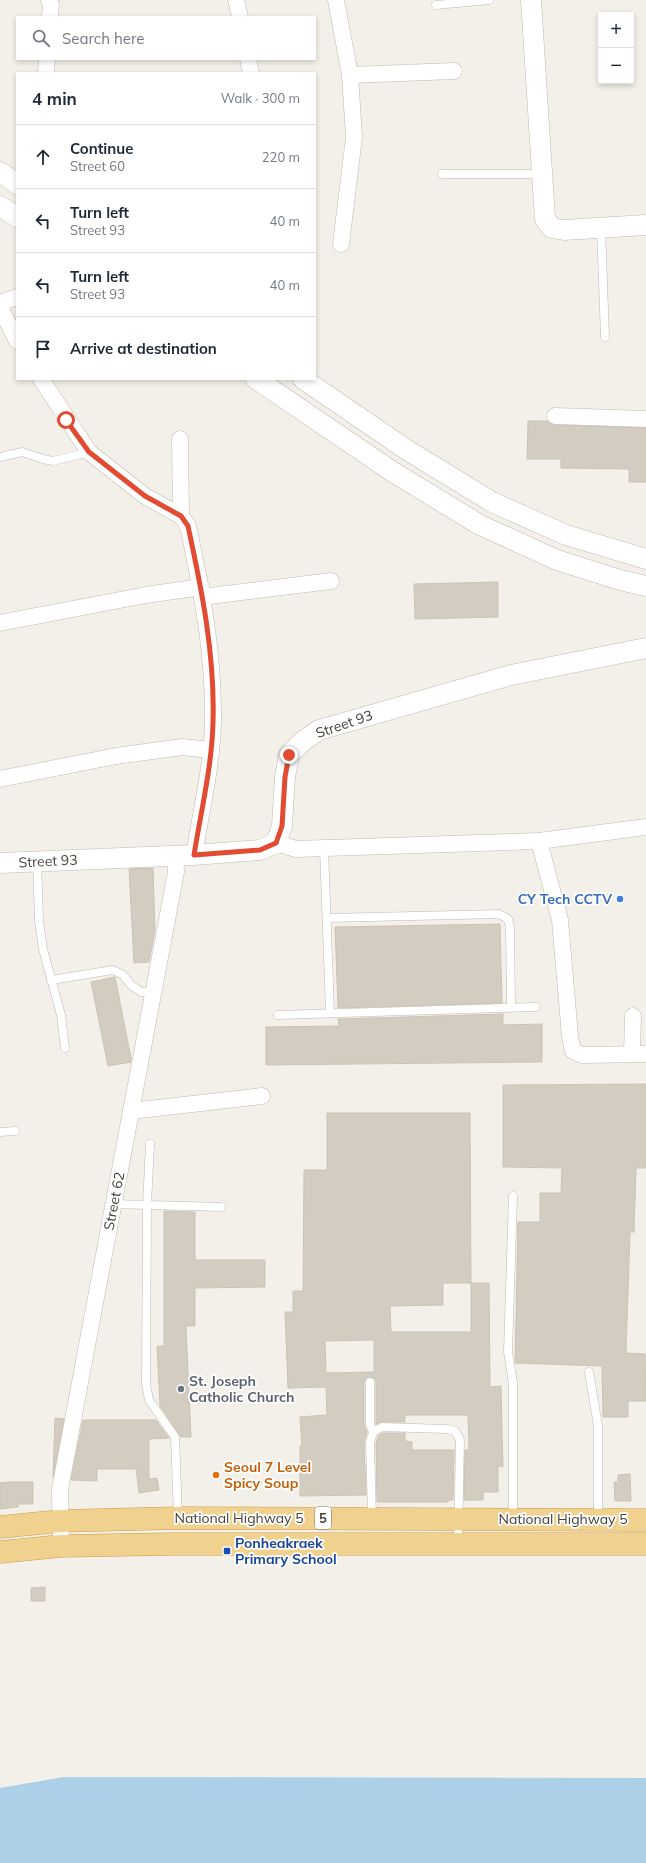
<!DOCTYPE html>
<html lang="en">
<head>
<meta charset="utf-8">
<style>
  :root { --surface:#fff; --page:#f6f6f7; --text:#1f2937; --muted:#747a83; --line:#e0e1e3 }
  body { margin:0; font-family:Mulish,sans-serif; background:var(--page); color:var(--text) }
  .controls { position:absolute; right:12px; top:12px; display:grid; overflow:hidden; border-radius:0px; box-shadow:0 2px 6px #0003 }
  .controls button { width:36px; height:36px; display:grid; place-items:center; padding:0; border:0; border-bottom:1px solid var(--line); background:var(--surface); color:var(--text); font:20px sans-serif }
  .stop { position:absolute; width:12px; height:12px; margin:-9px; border:3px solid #e24b31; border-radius:50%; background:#fff }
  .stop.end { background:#e24b31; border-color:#fff; box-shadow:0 1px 4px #0008 }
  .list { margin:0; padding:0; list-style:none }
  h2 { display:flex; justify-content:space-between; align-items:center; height:52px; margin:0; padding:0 16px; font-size:17px }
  h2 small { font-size:13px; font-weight:400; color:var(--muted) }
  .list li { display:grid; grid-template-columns:26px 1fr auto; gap:12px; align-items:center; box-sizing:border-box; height:64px; padding:0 16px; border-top:1px solid var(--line) }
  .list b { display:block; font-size:15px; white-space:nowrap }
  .list p { margin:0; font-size:13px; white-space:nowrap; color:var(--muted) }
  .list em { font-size:13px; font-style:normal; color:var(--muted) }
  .icon { flex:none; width:22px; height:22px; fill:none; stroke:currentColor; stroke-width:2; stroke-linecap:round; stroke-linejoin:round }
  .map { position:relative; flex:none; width:646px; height:1863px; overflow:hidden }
  .search { position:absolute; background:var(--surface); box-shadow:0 2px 6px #0003; left:16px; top:16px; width:300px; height:44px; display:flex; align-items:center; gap:10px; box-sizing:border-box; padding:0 14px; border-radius:0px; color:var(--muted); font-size:15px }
  .panel { position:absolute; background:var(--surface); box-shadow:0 2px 6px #0003; left:16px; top:72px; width:300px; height:308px; border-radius:0px }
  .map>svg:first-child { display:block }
</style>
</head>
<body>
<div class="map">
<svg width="646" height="1863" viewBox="0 0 646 1863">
  <rect width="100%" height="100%" fill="#f3f0e9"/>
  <polygon fill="#add0e9" points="64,1777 646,1778 646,1863 0,1863 0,1788"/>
  <g fill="#d3ccc0" stroke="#cdc3b4" fill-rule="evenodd">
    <polygon points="528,421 547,421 555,425 646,428 646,482 629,482 629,469 561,468 561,459 527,459"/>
    <polygon points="498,582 498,617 415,619 414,584"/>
    <polygon points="153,868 155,930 149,962 134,963 129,869"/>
    <polygon points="500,924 502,1003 338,1008 335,927"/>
    <polygon points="115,977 131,1058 131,1062 108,1066 91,982"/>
    <polygon points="503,1014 503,1025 542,1024 542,1062 266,1065 266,1027 339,1026 338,1019"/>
    <polygon points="646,1084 646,1168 636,1168 634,1232 630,1232 626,1353 645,1354 646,1401 628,1401 628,1417 603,1417 602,1366 515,1363 518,1222 540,1222 540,1193 561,1193 562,1168 503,1167 503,1085"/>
    <path d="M327,1113h143l1,170h18l1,104 11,-1 1,45 1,36 -5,-1v26h-15v8h-19l1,-50h4l-1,-35h-63v7h-23l-6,2v-42l-1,-3 -5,-2h-3l-3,5v43l3,7 -3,10 2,53 -66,1v-50h2l-2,-29 27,-2 -1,-28 -38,1 -3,-76h8v-21h10l1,-121h23zM443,1283h28v49h-80l-1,-26 53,-1zM374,1340v32l-48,1 -1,-32z"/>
    <polygon points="164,1211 195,1212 195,1260 265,1260 265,1287 195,1288 195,1326 186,1326 191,1437 181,1437 160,1406 157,1346 164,1346"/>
    <polygon points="55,1418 64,1419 53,1477"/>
    <polygon points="83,1420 156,1420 169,1438 149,1439 149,1479 157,1478 159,1490 139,1493 136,1469 97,1469 97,1481 71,1480"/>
    <polygon points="383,1433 405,1433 405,1441 412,1442 412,1450 454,1450 453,1500 448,1500 448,1502 377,1502 376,1443 378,1436"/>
    <polygon points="630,1474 631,1501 615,1501 614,1482 618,1482 618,1475"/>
    <polygon points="10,1482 33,1482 33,1504 18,1504 18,1507 0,1509 0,1483"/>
    <polygon points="45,1587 45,1601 31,1601 31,1588"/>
  </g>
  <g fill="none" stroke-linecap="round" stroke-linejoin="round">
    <g stroke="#c0bab0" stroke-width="9">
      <g id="service">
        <polyline points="436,5 489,0"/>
        <polyline points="442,174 541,174"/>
        <polyline points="601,228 605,337"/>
        <polyline points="0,457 22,452 43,459 53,461 89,452"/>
        <polyline points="324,848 330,1012"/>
        <polyline points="37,861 39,921 43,949 61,1015 65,1048"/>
        <polyline points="327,918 499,914 508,919 510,927 511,1007"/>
        <polyline points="51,980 113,970 123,975 131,985 141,992 153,992"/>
        <polyline points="278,1015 536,1007"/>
        <polyline points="0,1132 15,1131"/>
        <polyline points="150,1144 147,1205 146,1384 149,1400 175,1437 178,1517"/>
        <polyline points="113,1204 221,1207"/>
        <polyline points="589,1372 598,1426 598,1518"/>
        <polyline points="370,1382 370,1425 373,1432"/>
        <polyline points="372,1517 370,1442 373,1432 382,1427 447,1429 455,1431 460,1440 458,1543"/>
        <polyline points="513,1519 513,1383 508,1352 513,1196"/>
      </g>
    </g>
    <g stroke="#c0bab0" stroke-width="17">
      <g id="minor">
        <polyline points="49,0 51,4 50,17"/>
        <polyline points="236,0 240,17"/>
        <polyline points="336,0 350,75 354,137 341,244"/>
        <polyline points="248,59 251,73"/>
        <polyline points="46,73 47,59"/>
        <polyline points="350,75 454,71"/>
        <polyline points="0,303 17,297"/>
        <polyline points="0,307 17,341"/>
        <path d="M41,379l48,73 56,44 36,20 7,10c14,65 26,129 25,196 -1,44 -12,89 -19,133"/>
        <polyline points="555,416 646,419"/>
        <polyline points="180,439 181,516"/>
        <polyline points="202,597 331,581"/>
        <polyline points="0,623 146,595 201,587"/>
        <polyline points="0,779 116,756 182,747 211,750"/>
        <polyline points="539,841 560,920 570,1036 573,1051 582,1055 646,1054"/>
        <polyline points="276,843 296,849 539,841 646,827"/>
        <polyline points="632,1053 633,1016"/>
        <polyline points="131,1111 262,1096"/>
        <polyline points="61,1546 60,1489 176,872 175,855"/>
      </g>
    </g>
    <g stroke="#c0bab0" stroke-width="21">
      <g id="tertiary">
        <polyline points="531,0 545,219 552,228 564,230 646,225"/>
        <polyline points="0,172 17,184"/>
        <polyline points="0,206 17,217"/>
        <polyline points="256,379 393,472 480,525 557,560 620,580 646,586"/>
        <polyline points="303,379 407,450 492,502 566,535 646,559"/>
        <polyline points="0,863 194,855 260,850 276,843 282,826 285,777 289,755 303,741 319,730 511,675 646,648"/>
      </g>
    </g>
    <g stroke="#cc9c4a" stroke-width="23">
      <g id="trunk">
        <polyline points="0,1527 60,1521 178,1518 646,1520"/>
        <polyline points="0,1552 61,1546 172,1544 646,1544"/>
      </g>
    </g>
    <use href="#service" stroke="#fff" stroke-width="8"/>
    <use href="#minor" stroke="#fff" stroke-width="16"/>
    <use href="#tertiary" stroke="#fff" stroke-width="20"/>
    <use href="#trunk" stroke="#f0d28e" stroke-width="22"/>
  </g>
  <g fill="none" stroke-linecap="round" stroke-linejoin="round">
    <path stroke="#e24b31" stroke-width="5" d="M66,420l23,32 56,44 36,20 7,10c14,65 27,129 25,196 -1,44 -12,89 -19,133l66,-5 16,-7 6,-17 3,-49 4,-22"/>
  </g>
  <circle fill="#3f7fe0" stroke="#fff" stroke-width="1.5" cx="620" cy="899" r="4"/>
  <circle fill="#6b7280" stroke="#fff" stroke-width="1.5" cx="181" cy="1389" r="4"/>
  <circle fill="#e8710a" stroke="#fff" stroke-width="1.5" cx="216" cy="1475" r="4"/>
  <rect fill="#1a4fb4" stroke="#fff" stroke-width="1.5" x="223" y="1547" width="8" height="8" rx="2"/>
  <g text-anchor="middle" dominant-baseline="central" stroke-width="3.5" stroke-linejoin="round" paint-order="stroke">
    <rect fill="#fff" stroke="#7e7a74" stroke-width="1" x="315" y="1507" width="16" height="22" rx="3"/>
    <g font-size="13" font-weight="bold" fill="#464138">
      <text x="323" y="1518">5</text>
    </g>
    <g font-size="14" fill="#464138" stroke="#fff">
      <text transform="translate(344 724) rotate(-19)">Street 93</text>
      <text transform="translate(48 861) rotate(-3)">Street 93</text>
      <text transform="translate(114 1201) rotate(-79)">Street 62</text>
      <text x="239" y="1518">National Highway 5</text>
      <text x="563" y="1519">National Highway 5</text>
    </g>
    <g font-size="14" font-weight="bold" fill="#366cbe" stroke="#fff" text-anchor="end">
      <text x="612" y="899">CY Tech CCTV</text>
    </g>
    <g font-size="14" font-weight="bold" fill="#5b616d" stroke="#fff" text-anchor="start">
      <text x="189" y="1381">St. Joseph<tspan x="189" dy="16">Catholic Church</tspan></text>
    </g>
    <g font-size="14" font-weight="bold" fill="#c56008" stroke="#fff" text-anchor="start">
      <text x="224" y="1467">Seoul 7 Level<tspan x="224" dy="16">Spicy Soup</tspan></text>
    </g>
    <g font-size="14" font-weight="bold" fill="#164399" stroke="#fff" text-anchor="start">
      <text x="235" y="1543">Ponheakraek<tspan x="235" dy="16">Primary School</tspan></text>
    </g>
  </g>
</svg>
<div class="controls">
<button>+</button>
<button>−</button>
</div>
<div class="stop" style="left:66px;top:420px"></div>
<div class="stop end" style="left:289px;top:755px"></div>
<div class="search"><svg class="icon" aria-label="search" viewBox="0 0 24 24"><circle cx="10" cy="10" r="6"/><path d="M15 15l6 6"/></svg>Search here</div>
<section class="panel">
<h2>4 min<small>Walk · 300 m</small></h2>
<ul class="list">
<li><svg class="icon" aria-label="ahead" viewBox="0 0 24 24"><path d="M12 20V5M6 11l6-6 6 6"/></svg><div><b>Continue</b><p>Street 60</p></div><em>220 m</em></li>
<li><svg class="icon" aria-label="left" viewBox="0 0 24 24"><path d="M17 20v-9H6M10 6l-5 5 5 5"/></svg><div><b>Turn left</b><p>Street 93</p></div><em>40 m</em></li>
<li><svg class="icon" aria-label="left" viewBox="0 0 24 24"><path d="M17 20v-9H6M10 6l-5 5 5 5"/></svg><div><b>Turn left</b><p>Street 93</p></div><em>40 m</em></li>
<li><svg class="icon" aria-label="arrive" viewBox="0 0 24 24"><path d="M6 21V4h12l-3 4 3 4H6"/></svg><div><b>Arrive at destination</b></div></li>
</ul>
</section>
</div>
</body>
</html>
